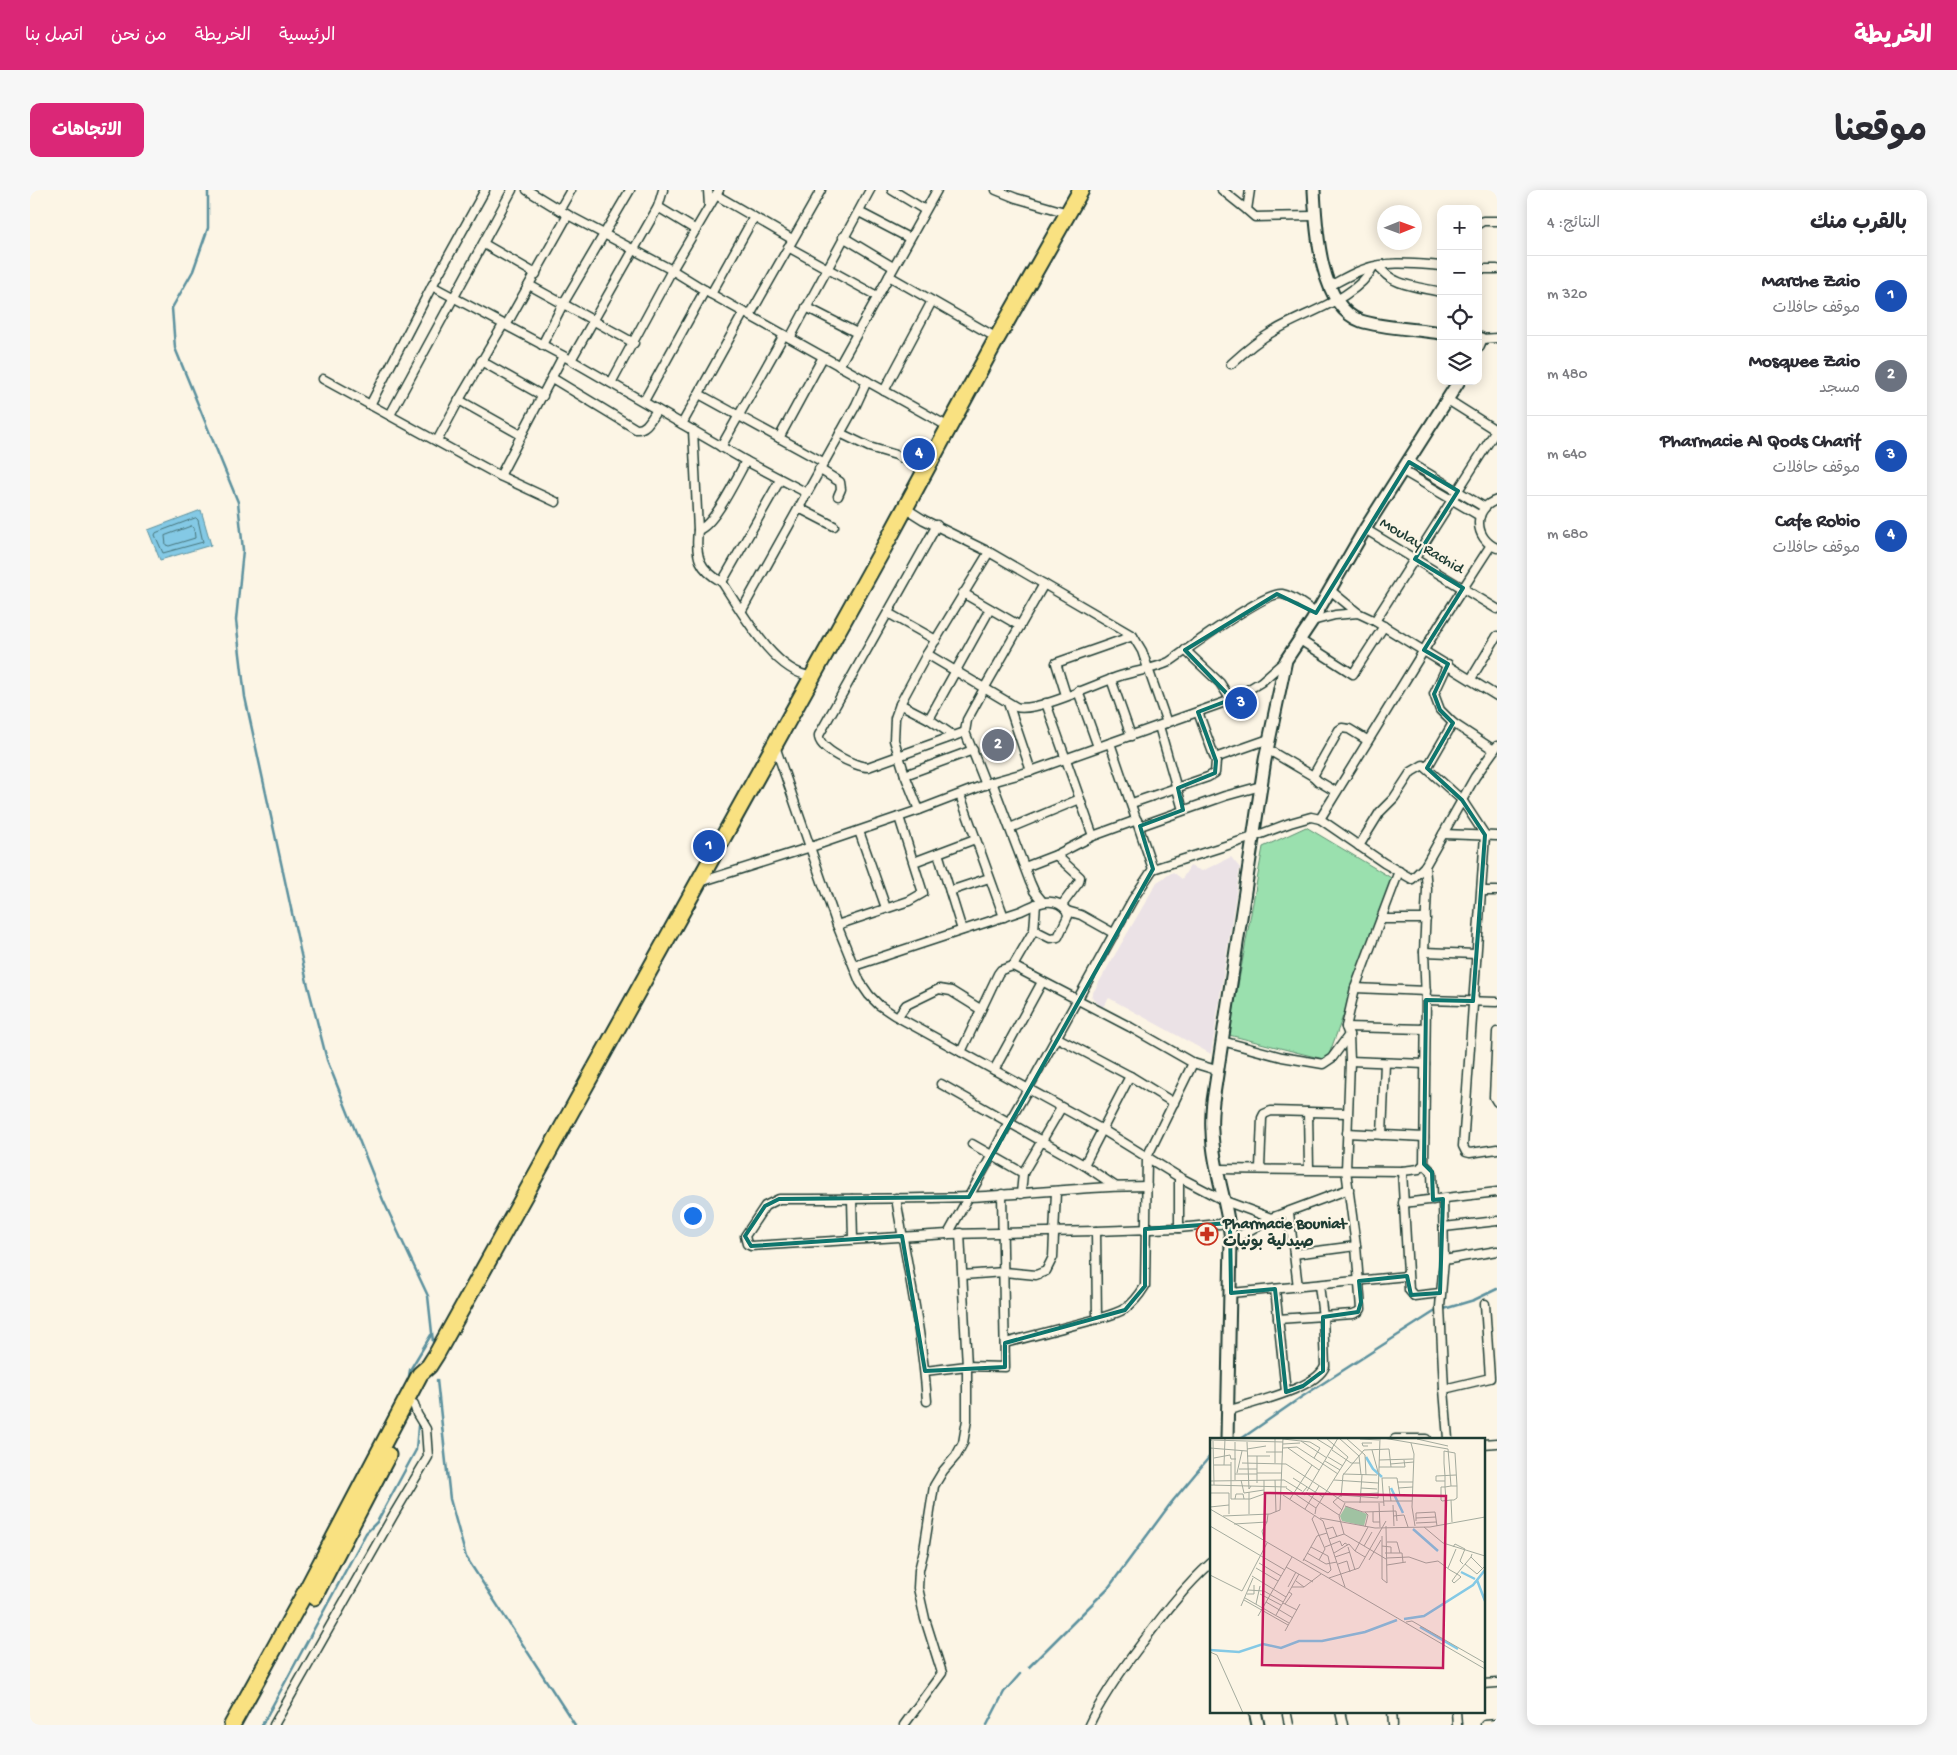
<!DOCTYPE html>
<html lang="ar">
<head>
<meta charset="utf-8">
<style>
  :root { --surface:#fff; --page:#f7f7f7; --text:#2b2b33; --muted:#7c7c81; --line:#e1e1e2; --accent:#db2777 }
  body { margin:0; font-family:"Gochi Hand","Playpen Sans Arabic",sans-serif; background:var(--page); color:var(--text); direction:rtl }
  .controls { position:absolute; right:15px; top:15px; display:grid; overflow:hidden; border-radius:10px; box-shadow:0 2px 12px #0003 }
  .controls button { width:45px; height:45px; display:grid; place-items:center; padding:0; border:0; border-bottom:1px solid var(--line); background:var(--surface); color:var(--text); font:25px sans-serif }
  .compass { position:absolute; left:1347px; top:15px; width:45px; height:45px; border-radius:50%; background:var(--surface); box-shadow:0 2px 12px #0003; rotate:89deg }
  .you { position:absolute; left:662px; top:1025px; width:18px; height:18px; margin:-12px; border:4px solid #fff; border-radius:50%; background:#1a73e8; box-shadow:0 0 0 8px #1a73e833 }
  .badge { display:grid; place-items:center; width:32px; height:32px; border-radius:50%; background:var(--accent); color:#fff; font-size:16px; font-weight:700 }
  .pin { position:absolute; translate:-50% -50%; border:2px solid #fff; box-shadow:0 1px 5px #0006 }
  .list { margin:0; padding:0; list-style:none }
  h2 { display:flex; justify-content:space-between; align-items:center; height:65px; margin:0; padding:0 20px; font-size:21px }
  h2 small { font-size:16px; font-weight:400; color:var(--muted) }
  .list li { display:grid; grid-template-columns:32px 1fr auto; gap:15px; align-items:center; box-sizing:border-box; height:80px; padding:0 20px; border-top:1px solid var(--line) }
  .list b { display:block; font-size:19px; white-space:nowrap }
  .list p { margin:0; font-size:16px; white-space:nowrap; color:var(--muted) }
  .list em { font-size:16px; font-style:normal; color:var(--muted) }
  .icon { flex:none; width:28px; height:28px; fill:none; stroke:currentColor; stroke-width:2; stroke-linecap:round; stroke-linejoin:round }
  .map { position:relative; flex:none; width:1467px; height:1535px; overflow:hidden; direction:ltr; border-radius:10px }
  header { display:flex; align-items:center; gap:30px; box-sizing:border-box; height:70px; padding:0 25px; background:var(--accent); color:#fff }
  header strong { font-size:24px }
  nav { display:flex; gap:28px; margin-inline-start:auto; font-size:18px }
  .intro { display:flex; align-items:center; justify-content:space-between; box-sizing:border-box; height:120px; padding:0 30px }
  h1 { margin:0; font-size:35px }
  .button { padding:12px 22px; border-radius:10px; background:var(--accent); color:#fff; font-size:18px; font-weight:700 }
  main { display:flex; gap:30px; padding:0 30px }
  aside { flex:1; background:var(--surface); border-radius:10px; box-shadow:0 2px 12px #0003 }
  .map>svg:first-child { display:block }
</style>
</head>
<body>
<header>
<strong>الخريطة</strong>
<nav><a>الرئيسية</a><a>الخريطة</a><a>من نحن</a><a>اتصل بنا</a></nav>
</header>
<div class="intro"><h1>موقعنا</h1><a class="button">الاتجاهات</a></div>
<main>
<aside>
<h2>بالقرب منك<small>النتائج: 4</small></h2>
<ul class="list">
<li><span class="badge" style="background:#1a4fb4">1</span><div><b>Marche Zaio</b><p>موقف حافلات</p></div><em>320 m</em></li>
<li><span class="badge" style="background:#6b7280">2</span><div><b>Mosquee Zaio</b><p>مسجد</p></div><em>480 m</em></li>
<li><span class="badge" style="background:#1a4fb4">3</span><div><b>Pharmacie Al Qods Charif</b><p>موقف حافلات</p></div><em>640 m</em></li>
<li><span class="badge" style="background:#1a4fb4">4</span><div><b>Cafe Robio</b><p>موقف حافلات</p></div><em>680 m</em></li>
</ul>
</aside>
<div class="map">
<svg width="1467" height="1535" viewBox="0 0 1467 1535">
  <rect width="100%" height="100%" fill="#fcf5e5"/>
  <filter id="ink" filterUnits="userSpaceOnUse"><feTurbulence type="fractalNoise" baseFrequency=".02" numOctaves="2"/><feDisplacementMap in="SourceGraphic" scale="10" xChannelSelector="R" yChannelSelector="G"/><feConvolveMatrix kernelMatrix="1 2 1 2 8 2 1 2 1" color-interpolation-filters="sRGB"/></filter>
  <g filter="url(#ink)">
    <polygon fill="#ebe2e6" points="1201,667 1210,678 1181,864 1079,808 1072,818 1061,806 1127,692 1143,682 1152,689 1160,676 1172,681"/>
    <polygon fill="#9ae0ae" stroke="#5c8e71" points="1276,637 1363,689 1297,870 1199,845 1233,657"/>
    <polygon fill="#84c9e5" stroke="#5c919e" points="171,320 181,355 130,370 118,340"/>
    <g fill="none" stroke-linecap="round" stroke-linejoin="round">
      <g stroke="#47757b" stroke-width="1">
        <polygon points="166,328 168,330 173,352 133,363 125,345 126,343"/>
        <polygon points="162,336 164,338 165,348 139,356 136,355 135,346"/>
      </g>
      <g stroke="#5c919e" stroke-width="2.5">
        <polyline points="178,0 178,38 163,81 142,118 145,158 208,312 213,360 206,430 215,507 277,792 297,870 353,1010 398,1106 403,1152"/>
        <polyline points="407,1190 420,1309 436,1367 545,1535"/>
        <polyline points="378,1192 380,1180 401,1145"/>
        <polyline points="1211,1249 1270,1208 1404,1122 1444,1110 1467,1099"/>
        <polyline points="999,1477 1079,1397 1141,1313 1181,1265"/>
        <polyline points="232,1535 336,1343 347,1332 386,1260 388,1236"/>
        <polyline points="957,1535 974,1502 990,1484"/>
      </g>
      <g stroke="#1f3d34" stroke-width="11">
        <g id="street">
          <polyline points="497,0 538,25 642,80 681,104 919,237"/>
          <polyline points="678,0 679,16"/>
          <polyline points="862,0 895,20"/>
          <polyline points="966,0 986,8 1038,23"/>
          <polyline points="1192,0 1217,20"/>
          <polyline points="1220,0 1217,20 1225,27 1285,26"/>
          <polyline points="686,5 762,49"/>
          <polyline points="628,17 666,40"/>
          <polyline points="530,19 541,0"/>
          <polyline points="829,22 879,48"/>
          <polyline points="1448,34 1453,31 1467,31"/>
          <polyline points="813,47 863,77"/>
          <polyline points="454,54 506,84"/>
          <polyline points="758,57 847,106"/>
          <path d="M1349,76c11,20 41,21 62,26"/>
          <polyline points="1448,79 1467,79"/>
          <polyline points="859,86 967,148"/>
          <polyline points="499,95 604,153"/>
          <polyline points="402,96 541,170 716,271 777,303"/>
          <path d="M1300,96c11,-6 21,-12 32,-16 24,-10 54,-6 79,-4"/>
          <polyline points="681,104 724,27"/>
          <polyline points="776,117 827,143"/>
          <polyline points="720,125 791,0"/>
          <polyline points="760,148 840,0"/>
          <polyline points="1451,149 1467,148"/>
          <polyline points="512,155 533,114 600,0"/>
          <polyline points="541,170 628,17 633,0"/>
          <polyline points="451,171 513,206"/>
          <path d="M1201,174c13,-12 27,-24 43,-33 29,-18 83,-32 99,-64"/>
          <polyline points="809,176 907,0"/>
          <path d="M522,188l84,51c11,1 15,-11 21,-19"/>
          <polyline points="293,189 470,286 526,312"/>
          <polyline points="581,193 642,80 689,0"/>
          <polyline points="854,201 902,111"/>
          <polyline points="669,204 793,272"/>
          <polyline points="429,210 491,245"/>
          <polyline points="1418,210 1467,241"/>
          <polyline points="614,211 675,100"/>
          <polyline points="340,215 402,96 455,0"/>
          <polyline points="360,225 482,0"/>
          <polyline points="652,234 714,122"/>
          <path d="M663,240l5,100c16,-4 39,-53 48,-69"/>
          <polyline points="810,243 839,257 866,265 895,281"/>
          <polyline points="749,248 793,167"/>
          <polyline points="407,251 429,210 473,135 478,132 538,25"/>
          <polyline points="691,257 754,145"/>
          <polyline points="1379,272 1454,317"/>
          <polyline points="789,279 810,292 811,299 808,306"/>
          <polyline points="1373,281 1450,326"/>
          <polyline points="470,286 533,166"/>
          <path d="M1467,310c-25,8 -23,39 0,48"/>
          <polyline points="769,318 804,336"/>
          <polyline points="875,318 894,330 959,362 1103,446 1112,461 1137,533"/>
          <path d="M907,335l-118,210c-2,14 37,32 49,32l97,-35"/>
          <polyline points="1335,339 1467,419"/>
          <path d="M668,340c-3,27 1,39 24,52 20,30 52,90 89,94"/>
          <polyline points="692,392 750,290"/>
          <polyline points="1300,400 1328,423"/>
          <polyline points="933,403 990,436"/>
          <polyline points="712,420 826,215 837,191"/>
          <polyline points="858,423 906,450"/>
          <polyline points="1282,431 1305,425 1328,423 1345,431 1467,506"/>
          <polyline points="1345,431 1467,239"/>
          <polyline points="1270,450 1323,484 1354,436"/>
          <polyline points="1155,460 1190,493 1201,510"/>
          <path d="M897,464l89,53c20,6 82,-24 104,-31 17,-5 34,-7 49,-14 18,-12 96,-71 113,-68 12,2 24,13 34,19"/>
          <polyline points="1418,474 1404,504 1410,520 1423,533"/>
          <polyline points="1081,489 1101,546"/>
          <polyline points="1441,489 1467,446"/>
          <polyline points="1048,501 1068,557"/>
          <polyline points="1036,505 1026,473 1103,446"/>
          <polyline points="978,513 1001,581"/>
          <polyline points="1016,513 1063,646 1026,665 1050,687 1049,692 1032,715"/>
          <polyline points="870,514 899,529 924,546"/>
          <polyline points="899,529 960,419"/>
          <polyline points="1129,536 1153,620"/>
          <polyline points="1080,553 1123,679"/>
          <polyline points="745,556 807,735 830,792 839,805 849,815 864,825 1073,940 1149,987 1195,1011 1241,1028"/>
          <polyline points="1237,559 1283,586"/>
          <polyline points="1185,568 1239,549"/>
          <polyline points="1397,578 1423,533 1464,560"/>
          <polyline points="875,585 943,560"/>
          <polyline points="962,592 1000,692 1004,701 1012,711"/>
          <polyline points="956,595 935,542 937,530 955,497 1014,394"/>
          <polyline points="1305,601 1288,591 1283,586 1309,540 1312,538 1319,539 1337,550"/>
          <polyline points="930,605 974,727"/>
          <polyline points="1102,613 1178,587 1185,583 1186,571 1168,522"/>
          <polyline points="889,620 875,585 864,550 865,528 870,514 897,464 959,362"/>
          <polyline points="1290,629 1410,434 1461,355"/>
          <polyline points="1110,636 1195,606 1231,596"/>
          <polyline points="980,638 1050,609"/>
          <polyline points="829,641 856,718"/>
          <polyline points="1413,644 1467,646"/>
          <polyline points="1063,646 1107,630"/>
          <polyline points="1329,656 1350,622 1364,608 1381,582 1393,575 1432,610 1455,645 1433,956 1436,962 1440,963 1467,959"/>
          <polyline points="908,663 932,740"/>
          <polyline points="884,672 945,649"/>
          <polyline points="995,677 1026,665"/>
          <polyline points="670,692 781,657 889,620 962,592 1001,581 1201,510 1231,492 1255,471"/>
          <polyline points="920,701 959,688"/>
          <polyline points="1452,701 1467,701"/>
          <polyline points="1037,721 1051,725 1085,744"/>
          <polyline points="1351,729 1396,729"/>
          <polyline points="807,735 879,711 893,703 869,627"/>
          <polyline points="1394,762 1446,764"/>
          <path d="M824,776l167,-55c14,-7 34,-17 46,0l1,5 -10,21 -8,1 -16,-8"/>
          <polyline points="983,776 1004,740 1006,714"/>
          <polyline points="1325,798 1396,801"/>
          <polyline points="1396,810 1467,812"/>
          <polyline points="868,826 876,815 909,799 921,801 950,819"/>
          <polyline points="1316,837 1395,839"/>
          <polyline points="1467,842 1464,907 1467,912"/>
          <polyline points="1026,847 1100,886 1144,913"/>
          <polyline points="1192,851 1252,867 1293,874 1302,868 1319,845"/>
          <polyline points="931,862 968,784 971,780 983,776 1100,837 1163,873 1186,880"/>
          <polyline points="1320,871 1395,874"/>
          <polyline points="964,880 1012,792"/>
          <polyline points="911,894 1054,975 1085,996"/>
          <polyline points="1278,922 1279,979"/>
          <polyline points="1317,943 1394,947"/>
          <polyline points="1352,945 1355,873"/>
          <polyline points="942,954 993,983"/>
          <polyline points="1394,974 1402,982 1403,1010"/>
          <polyline points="1054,975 1100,886"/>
          <polyline points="1230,978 1232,928 1234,924 1241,921 1317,923"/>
          <polyline points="1187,979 1372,981 1389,979 1394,974 1396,810 1394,762 1397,699 1395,676"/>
          <polyline points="1372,981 1379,1100 1384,1106 1410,1103"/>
          <path d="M1117,996c-60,0 -119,8 -178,11 -64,2 -127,2 -190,2l-14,7 -20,30 2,8 4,2 197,-12 148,-3 83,-3 50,-5"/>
          <polyline points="991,1004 993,983 1031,918"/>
          <path d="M866,1008c11,67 26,134 31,203"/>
          <polyline points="822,1009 823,1049"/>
          <polyline points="1413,1009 1414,1070 1410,1117 1414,1199 1418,1249"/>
          <polyline points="1373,1013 1467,1002"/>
          <polyline points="1259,1023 1268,1097"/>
          <polyline points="1414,1037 1467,1031"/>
          <polyline points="1149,1038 1149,987"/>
          <polyline points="918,1044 962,965 979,932 998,899 1103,709 1123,679 1223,647 1260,633 1281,627 1290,629 1354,673 1382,689 1395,676 1445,587 1467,556"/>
          <polyline points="1201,1051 1241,1028 1319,999"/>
          <polyline points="1264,1064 1326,1056"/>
          <polyline points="1414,1070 1467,1061"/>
          <polyline points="933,1085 974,1082 1006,1085 1016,1081 1023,1067 1026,1002"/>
          <polyline points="1245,1099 1256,1202"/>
          <polyline points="1201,1103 1377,1086"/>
          <path d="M1067,1129c25,-7 34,-10 48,-33l2,-129 46,-94"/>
          <polyline points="1248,1129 1323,1124 1328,1122 1331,1119 1326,1056 1316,980 1320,871 1319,845 1316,837 1325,798 1369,681"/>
          <polyline points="975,1153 1067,1129 1066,1041"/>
          <polyline points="895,1181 937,1176 975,1177 972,1004"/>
          <polyline points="1414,1199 1460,1188 1455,1114"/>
          <path d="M1197,1221c23,-8 90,-22 98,-45l-2,-49 -4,-32"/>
          <polyline points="1365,1249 1396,1249"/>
          <polyline points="1453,1254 1467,1253"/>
          <polyline points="1453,1494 1467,1493"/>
          <polyline points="1310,1521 1313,1535"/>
          <polyline points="1362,1521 1363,1535"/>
          <polyline points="1426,1521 1427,1535"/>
          <polyline points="1257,1525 1259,1535"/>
          <polyline points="244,1535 364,1324 398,1267 396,1239 387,1224 384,1214"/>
          <polyline points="874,1535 912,1483 895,1429 888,1398 889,1380 894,1360 904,1296 913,1281 926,1266 933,1253 937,1230 937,1176 930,1043"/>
          <path d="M1059,1535c13,-28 31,-53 50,-78 22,-29 44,-59 72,-84"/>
          <polyline points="1455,1535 1467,1534"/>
        </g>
      </g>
      <g stroke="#1f3d34" stroke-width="15">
        <g id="secondary">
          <path d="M1284,0c2,37 5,116 47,131 21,7 56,8 80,12"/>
          <polyline points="1448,148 1451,149 1448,156"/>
          <path d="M1197,1249l4,-198c-3,-37 -18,-72 -19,-110 -1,-10 0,-20 1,-30l52,-341 21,-100 26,-39 53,-92 94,-148"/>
          <polyline points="1225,1521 1228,1535"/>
        </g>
      </g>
      <g stroke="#1f3d34" stroke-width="19">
        <g id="highway">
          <polyline points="284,1407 358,1265"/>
          <polyline points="202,1535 276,1401 390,1184 399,1176 406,1165 852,361 967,148 1051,0"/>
        </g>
      </g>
      <use href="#street" stroke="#fcf5e5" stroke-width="8"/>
      <use href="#secondary" stroke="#fcf5e5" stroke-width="11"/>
      <use href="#highway" stroke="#f9e181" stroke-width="15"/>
    </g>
  </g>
  <path fill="none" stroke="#0f766e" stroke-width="4" stroke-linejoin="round" d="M1379,272l49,29 -43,68 48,29 -39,62 24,14 -14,30 6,16 13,13 -26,45 35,32 23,35 -12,166 -47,-1 -2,164 8,8 1,28 10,-1 -3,94 -29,2 -4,-19 -48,5 2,21 -3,10 -35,5v54l-20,15 -17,6 -11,-103 -44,4 -1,-70 -85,6v57l-20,24 -120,33v24l-80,4 -23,-135 -151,10 -6,-10 20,-30 14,-7 190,-2 184,-328 -13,-43 43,-16 -5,-22 37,-15 1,-12 -18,-49 34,-13 -47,-49 92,-56 39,19z"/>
  <defs>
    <g id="pharmacy-ring" transform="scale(1.125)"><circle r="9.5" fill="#fcf5e5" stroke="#c8321e" stroke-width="1.5"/><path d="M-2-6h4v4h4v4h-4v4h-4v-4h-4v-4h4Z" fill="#c8321e"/></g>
  </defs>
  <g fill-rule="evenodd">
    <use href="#pharmacy-ring" x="1177" y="1044"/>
  </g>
  <g text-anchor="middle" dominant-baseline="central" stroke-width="4.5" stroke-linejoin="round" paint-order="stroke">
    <g font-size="16" fill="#1f3d34" stroke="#fcf5e5">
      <text transform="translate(1391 357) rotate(31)">Moulay Rachid</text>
    </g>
    <g font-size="16" font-weight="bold" fill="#1f3d34" stroke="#fcf5e5" text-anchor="start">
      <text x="1193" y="1035">Pharmacie Bouniat<tspan x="1193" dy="18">صيدلية بونيات</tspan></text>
    </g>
  </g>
  <g transform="translate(1180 1248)">
    <rect width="275" height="275" fill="#fcf5e5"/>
    <path d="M136,68l21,8 -3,12 -22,-5 -2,-5z" fill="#9ae0ae"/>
    <path fill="none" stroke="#84c9e5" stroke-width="2.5" d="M156,19l7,12 9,8M181,50l12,25M203,91l25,22M251,134l14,7M267,142l8,21M194,181l20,-3 49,-31 12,-15M210,189l38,22M0,212l29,2 24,-8 18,4 18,-7h23l43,-9 32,-12"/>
    <path fill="none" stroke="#a4ab9e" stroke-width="1" d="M129,0l20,18 2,19M136,0l19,17 1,20M173,0l65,11 3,37M73,1l27,3 10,6 -6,10M107,1l16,10M150,1l19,1M207,1l31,7M0,2l73,2M3,3l1,44M91,3l26,17M25,4v38M37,4l2,47 2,-3M201,5l3,11 -2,53 3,19M73,6l17,-1M158,8h-5l-1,-3h10M0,10l37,3M73,10l14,-1 26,17M78,10l31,22M37,11l19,-3M122,12l19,13h9M162,12l6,22M56,14h17M37,18h23M47,18v27M118,19l15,9M4,20l16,-3 1,4h5M169,22l34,-1M115,23l15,9M21,24v37h19l14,-5v-14M32,25l44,1 58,38h40M65,25v-25M113,26l15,10M180,26l24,-2M4,27h17M14,27l1,-27M169,29h26l-1,-7M29,31h18M27,35l5,-22M47,35h25M25,36h22M133,36l34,1M83,40l30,19M31,42l3,13 20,-3M65,42l1,32M124,42l44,3M0,43l74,-1 18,11M235,43h-9v-5l20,-1M187,44h16M0,47l77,2M179,48l2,15M76,50l30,20M151,50l16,1M188,50l15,-1M97,53l31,-53M97,54l-2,3 -3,-2 5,-6M0,55h19v21M97,56l32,21M151,56l17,-1M73,57l40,26 22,66M131,59l2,-22 21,-25 25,-1 2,18M25,61l1,-5h7l1,5M80,61l22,-34M236,62l-1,-13v-11l-1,-13v-12l11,2 2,33v12l-3,2h-3l-9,1 -1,-1v-13h4l6,-1h6M241,62l1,22M174,63h28M135,65l-6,13 5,18 42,25M150,65l2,-28M169,65l1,24M183,67l1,21M135,68l18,6 33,-1 1,10M174,68l-2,-28h15l3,18M0,69l19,-2M0,71l275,160M95,71l14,-23M132,72l-9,-8 8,-7 37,3 2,-60M163,74v10h7M39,76v-22M105,76l1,-6 32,-51 -22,-19M105,77l-3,4 13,30 -6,11M13,78l47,-2 10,-4 3,-72M183,78l11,-1 4,12M110,80l55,10 55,-1 55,-10M206,80l20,-1M206,83v-8l19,-1 2,14M206,85l20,-1M24,86l33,-2 1,-8M0,88l75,44M176,88l1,57M155,89l3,-12 -3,-3M214,89l19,16 42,13M116,91l7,-2 4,10M172,98v43l5,4M119,101l15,-5M54,102l-2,-9 5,-9M177,104h10l3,11M154,108l8,-14M172,108l9,1v6M115,109l15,-6 2,5 3,-3 3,2M138,109l7,23M243,109l2,-3 10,5 -5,12 3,3M97,115l19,11 11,-2M124,115l15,-9 6,7M175,115h17l1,9M125,119l15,-5M155,119l-10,-6 13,-24M261,119l12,12M177,120l22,-1 17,6 12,-2 12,9 7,4 3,2 1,1 -7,6 -2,-2 5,-7 4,-5 10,-12 1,-3M93,121l25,14 3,-3 -3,-14 -17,-9M159,122l12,-20M93,123l14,-25 10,-3M49,125l22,13M128,126l9,-3 3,11M255,126l12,10 8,-8M177,127l19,-3M76,129l27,15M46,130l22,13M238,130l8,-19M0,137l32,16 25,-48M42,138l34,21M119,140l30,-10 27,-47M78,149l8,-15M82,149h12l-8,-6M94,149l17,-13M38,152l16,1 19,11M37,156h7v-9M50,156l21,11M35,160l44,25M34,162l44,25M56,164l27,16M73,165l14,7M46,166l4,-18M75,166l7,-10 -3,-2M31,168l12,-28M66,177l23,-41M48,178l34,-59M196,184l6,-1 73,42M75,193l15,-27M0,214l7,3 26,58"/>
    <path fill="#c2185b" fill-opacity="0.15" stroke="#c2185b" stroke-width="2.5" d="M55,55l181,3 -3,172 -181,-3z"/>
    <rect width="275" height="275" fill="none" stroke="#1f3d34" stroke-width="2.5"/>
  </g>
</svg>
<div class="controls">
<button>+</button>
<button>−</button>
<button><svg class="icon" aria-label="locate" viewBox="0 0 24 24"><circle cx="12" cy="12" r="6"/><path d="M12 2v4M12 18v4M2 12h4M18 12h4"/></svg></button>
<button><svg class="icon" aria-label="layers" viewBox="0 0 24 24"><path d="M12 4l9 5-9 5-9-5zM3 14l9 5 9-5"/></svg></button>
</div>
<svg class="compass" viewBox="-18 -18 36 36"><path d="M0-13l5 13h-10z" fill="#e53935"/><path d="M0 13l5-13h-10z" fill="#7c7c81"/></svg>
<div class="you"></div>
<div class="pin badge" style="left:679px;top:656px;background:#1a4fb4">1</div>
<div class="pin badge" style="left:968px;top:555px;background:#6b7280">2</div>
<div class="pin badge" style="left:1211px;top:513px;background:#1a4fb4">3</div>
<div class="pin badge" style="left:889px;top:264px;background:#1a4fb4">4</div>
</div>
</main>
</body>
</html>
